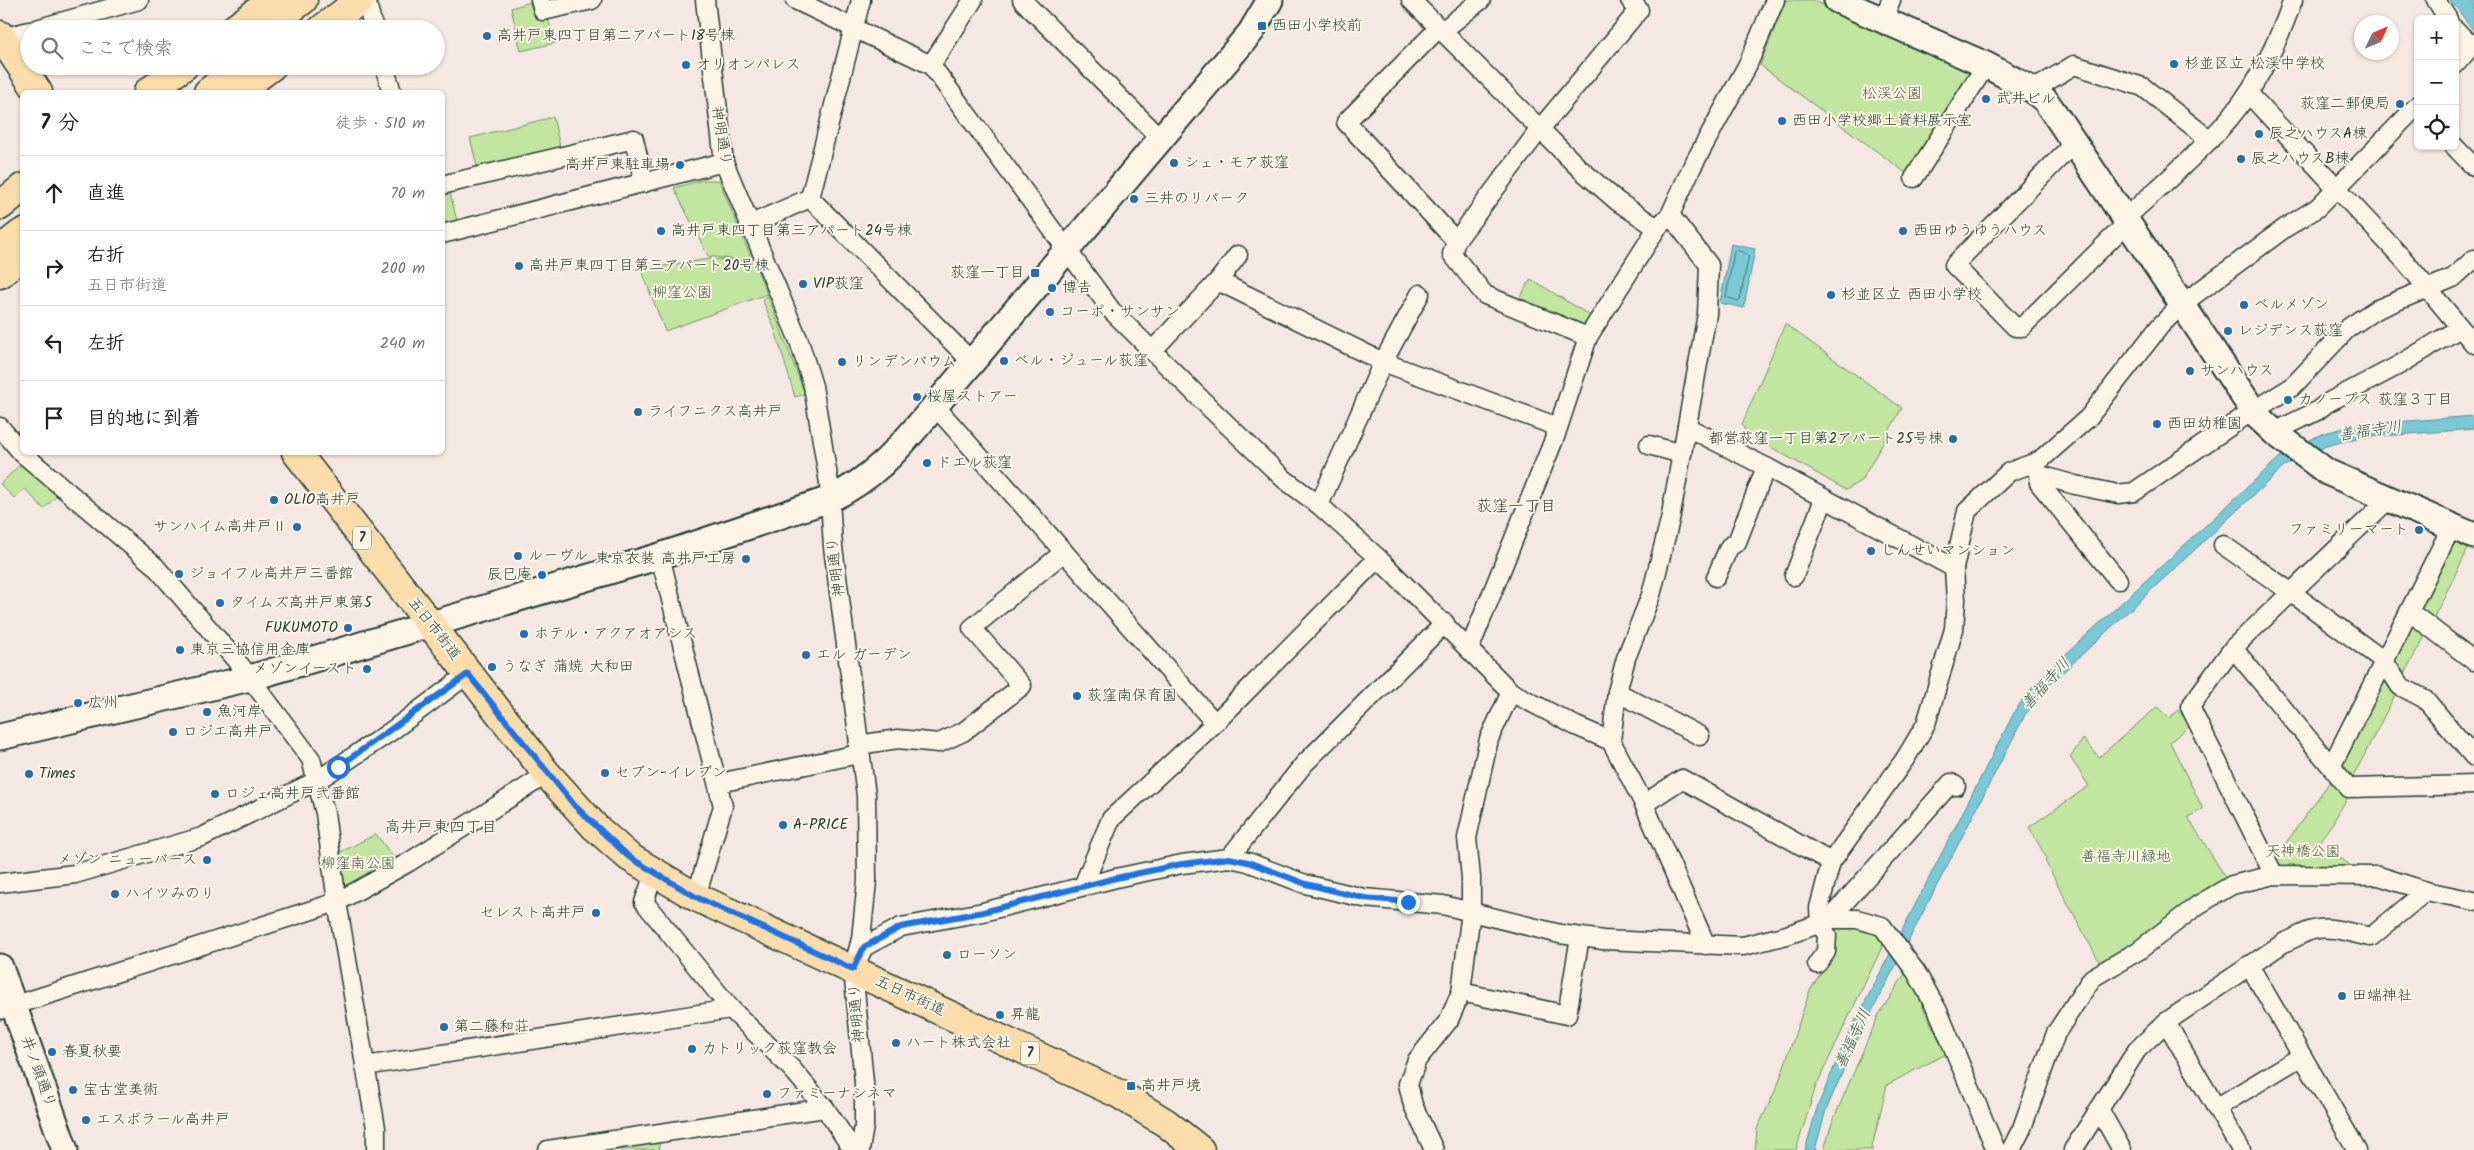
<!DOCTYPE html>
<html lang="ja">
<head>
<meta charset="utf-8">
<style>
  :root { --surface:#fff; --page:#f2f2f2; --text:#222; --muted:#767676; --line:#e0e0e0 }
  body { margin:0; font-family:Kalam,"Klee One",sans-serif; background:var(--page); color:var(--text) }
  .controls { position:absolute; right:15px; top:15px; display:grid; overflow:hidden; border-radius:8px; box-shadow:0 1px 4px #0004 }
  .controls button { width:45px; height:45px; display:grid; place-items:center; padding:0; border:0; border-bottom:1px solid var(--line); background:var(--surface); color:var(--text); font:25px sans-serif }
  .compass { position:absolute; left:2354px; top:15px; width:45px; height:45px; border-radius:50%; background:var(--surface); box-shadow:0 1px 4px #0004; rotate:46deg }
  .stop { position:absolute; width:15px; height:15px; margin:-11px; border:4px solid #1a73e8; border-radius:50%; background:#fff }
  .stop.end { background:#1a73e8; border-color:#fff; box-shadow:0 1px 5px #0008 }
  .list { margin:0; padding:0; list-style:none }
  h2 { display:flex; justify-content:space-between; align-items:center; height:65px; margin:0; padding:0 20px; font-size:21px }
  h2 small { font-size:16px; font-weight:400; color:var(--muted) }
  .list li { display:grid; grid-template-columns:32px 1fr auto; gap:15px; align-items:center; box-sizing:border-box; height:75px; padding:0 20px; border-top:1px solid var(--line) }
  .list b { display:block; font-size:19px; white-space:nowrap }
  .list p { margin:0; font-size:16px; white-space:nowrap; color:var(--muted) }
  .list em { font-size:16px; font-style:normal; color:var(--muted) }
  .icon { flex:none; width:28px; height:28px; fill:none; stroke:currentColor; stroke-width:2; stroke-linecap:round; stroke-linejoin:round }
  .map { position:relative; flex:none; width:2474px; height:1150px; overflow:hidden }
  .search { position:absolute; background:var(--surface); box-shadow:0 1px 4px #0004; left:20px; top:20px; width:425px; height:55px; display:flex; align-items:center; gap:12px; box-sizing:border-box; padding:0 18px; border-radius:28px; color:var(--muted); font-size:19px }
  .panel { position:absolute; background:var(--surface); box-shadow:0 1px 4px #0004; left:20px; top:90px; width:425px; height:365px; border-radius:8px }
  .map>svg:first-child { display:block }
</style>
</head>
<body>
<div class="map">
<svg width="2474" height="1150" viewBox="0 0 2474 1150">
  <rect width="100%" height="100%" fill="#f5e8e3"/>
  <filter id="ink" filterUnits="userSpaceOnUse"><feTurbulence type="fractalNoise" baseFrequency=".02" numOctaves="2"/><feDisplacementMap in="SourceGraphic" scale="10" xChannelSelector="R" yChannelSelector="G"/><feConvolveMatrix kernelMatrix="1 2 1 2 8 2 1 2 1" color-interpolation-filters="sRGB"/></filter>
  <g filter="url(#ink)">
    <g fill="#c2e69f" stroke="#70926a">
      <polygon points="1786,0 1812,0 1978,69 1910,176 1760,65"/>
      <polygon points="534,1 547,15 555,43 521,51 511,8"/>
      <polygon points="553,117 561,151 479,174 470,138"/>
      <polygon points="702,180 719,180 753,262 708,256 674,188"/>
      <polygon points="450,193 459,229 443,228 442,195"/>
      <polygon points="710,259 734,260 755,265 767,294 665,331 641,269"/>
      <polygon points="1531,279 1594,318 1587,334 1516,304"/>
      <polygon points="768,296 805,394 795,397 774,327 762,299"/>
      <polygon points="1785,324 1902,408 1862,480 1846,490 1746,433 1742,424"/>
      <polygon points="23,462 59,494 44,509 25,489 14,498 0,484"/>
      <polygon points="2452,537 2470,545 2431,623 2419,614 2419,603"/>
      <polygon points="2415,623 2427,633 2402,677 2398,674 2391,653 2409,624"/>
      <polygon points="2383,679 2390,682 2396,693 2352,779 2343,767 2341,759"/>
      <polygon points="2157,707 2169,718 2178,710 2191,725 2170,742 2203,809 2188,817 2229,883 2101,965 2045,861 2047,859 2029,827 2089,786 2070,757 2083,739 2099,757"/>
      <polygon points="2334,776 2349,795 2332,824 2318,843 2349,864 2349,867 2280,871 2272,862"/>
      <polygon points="376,834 398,864 343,891 337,854"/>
      <polygon points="1861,926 1880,934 1883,945 1816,1086 1796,1150 1755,1150 1757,1129 1777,1087 1810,990 1835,953 1835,928"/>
      <polygon points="1906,972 1946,1054 1887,1085 1872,1147 1874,1150 1824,1150 1832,1123 1878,1016"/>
      <polygon points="658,1136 660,1150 589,1150"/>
    </g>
    <g fill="#7ac9d6" stroke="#569195">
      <polygon points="2450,0 2474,0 2474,31"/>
      <polygon points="1731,244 1755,249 1744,308 1720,303"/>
      <polygon points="2474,416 2474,429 2357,438 2326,446 2286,465 2048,686 2025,715 1854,1046 1826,1110 1815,1150 1805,1150 1817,1108 1845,1041 2016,709 2040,678 2280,457 2321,434 2355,425"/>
    </g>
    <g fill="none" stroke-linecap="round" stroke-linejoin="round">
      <polygon stroke="#437575" stroke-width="1" points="1737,250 1749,255 1740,299 1738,301 1726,297 1734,252"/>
      <g stroke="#1f3d34" stroke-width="21">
        <g id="street">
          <polyline points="366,0 374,29"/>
          <polyline points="540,0 543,11 592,0"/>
          <polyline points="705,0 724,162 799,341 813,386 829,483 833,547 866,795 867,881 861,939 853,969 864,1082 864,1126 860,1150"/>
          <polyline points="795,0 931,65 1112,311 1212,410 1284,479 1319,505 1378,558 1511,692 1576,726 1611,741"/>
          <polyline points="861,0 810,198 972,362"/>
          <polyline points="1022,0 1161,139"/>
          <polyline points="1411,0 1579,168 1617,201 1657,228"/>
          <polyline points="2436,0 2448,19"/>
          <polyline points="1883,20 1891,0"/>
          <polyline points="36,29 139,0"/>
          <polyline points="2455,29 2472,47"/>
          <polyline points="2,38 29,31"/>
          <polyline points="931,65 973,0"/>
          <polyline points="2455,65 2474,43"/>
          <polyline points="384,66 392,92"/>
          <polyline points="2033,90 2074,65 2143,87 2210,140"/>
          <polyline points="2248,93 2403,259 2474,344"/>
          <path d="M2074,143l-120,122 61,62h7l100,-99 8,-14c31,-28 62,-55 90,-85 33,-35 57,-84 73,-129"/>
          <polyline points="2454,146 2474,167"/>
          <polyline points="1914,178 1986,65"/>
          <polyline points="442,185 634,139 644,183"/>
          <polyline points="1670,215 1709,265 1707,314 1670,520 1651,595 1626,658 1617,692 1611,741 1644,804 1706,945"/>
          <polyline points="749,225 810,198"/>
          <polyline points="442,234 724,162"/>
          <polyline points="1456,241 1346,122 1434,33 1446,28 1481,0"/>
          <polyline points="1218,281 1383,362 1558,427"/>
          <polyline points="1588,337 1485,295 1452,254 1456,241 1540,129 1639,10 1630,0"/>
          <polyline points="1152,351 1218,281 1238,255"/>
          <polyline points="935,406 1215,723"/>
          <polyline points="0,427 22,453 155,566 240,665 311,759 325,813 337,902 376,1128 376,1150"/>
          <polyline points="1687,427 1766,467 1954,568"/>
          <polyline points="2274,432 2317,411 2327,403 2399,365 2460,328"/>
          <polyline points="1649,445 1682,454"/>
          <polyline points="2032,464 2040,475 2075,485 2118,494 2134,492 2245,416 2292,387 2348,328 2375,310 2453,278 2474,259"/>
          <polyline points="2040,475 2039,483 2118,580"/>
          <polyline points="1319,505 1383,362 1420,294"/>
          <polyline points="2223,545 2292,593 2384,661 2400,686 2425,699 2474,757"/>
          <polyline points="660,556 723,806 696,897"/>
          <polyline points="1794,576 1824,499"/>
          <polyline points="1716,577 1729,547 1737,542 1766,467"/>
          <polyline points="2410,612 2474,661"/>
          <polyline points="2233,648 2349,788 2474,785"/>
          <polyline points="1469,650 1555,437 1588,337 1657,228 1670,215 1692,167 1748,64 1775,0"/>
          <polyline points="1617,692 1700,736"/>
          <polyline points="858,745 898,739 939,743 963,732 1022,686 972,628 1064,552"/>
          <polyline points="2332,765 2452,526"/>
          <polyline points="719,783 859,754"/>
          <polyline points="1644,804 1682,779 1831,862"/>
          <polyline points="1229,858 1304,764 1445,623"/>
          <polyline points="654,874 644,902 731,1009 792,1069 825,1108 853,1150"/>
          <polyline points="2274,875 2190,707 2233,648 2390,498"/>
          <polyline points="0,883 75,874 202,837 318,780 390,732 468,674"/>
          <polyline points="1083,886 1111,819 1215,723 1378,558"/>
          <polyline points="1833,919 1835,913 1951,783 1956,786"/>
          <polyline points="1817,964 1826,952 1827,935 1820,924 1819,908 1831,862 1905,759 1926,724 1954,629 1956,600 1954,568 1967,511 2009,472 2039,461 2088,418 2160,326 2182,304 2285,228 2317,208 2418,105"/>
          <polyline points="2249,965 2357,1150"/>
          <polyline points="853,969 864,947 901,927 983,912 1116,878 1182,864 1229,858 1248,862 1305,884 1364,898 1443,905 1560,934 1603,940 1743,946 1787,935 1833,919 1857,919 1882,926 1916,972 1938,1011 1996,1150"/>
          <polyline points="1461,992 1567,1015 1580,937"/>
          <polyline points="0,1010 337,902 409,862 547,774"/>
          <polyline points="2166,1022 2241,1150"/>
          <polyline points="365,1066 731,1009"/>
          <polyline points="2216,1108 2302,1056"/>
          <polyline points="2099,1109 2122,1150"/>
          <polyline points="548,1150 825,1108"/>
          <polyline points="1434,1150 1413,1105 1408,1084 1417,1060 1449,1020 1461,992 1471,911 1471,878 1467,838 1489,739 1511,692"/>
          <polyline points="2011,1150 2022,1128 2056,1033 2092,978 2138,951 2198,905 2232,885 2274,875 2379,876 2426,891 2474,901"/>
          <path d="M2073,1150l64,-100 29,-28 119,-80c10,-3 18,-10 28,-12 18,-5 40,4 58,7l55,-46"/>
        </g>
      </g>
      <g stroke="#1f3d34" stroke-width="29">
        <g id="secondary">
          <polyline points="1837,0 1986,65 2033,90 2045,100 2059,120 2256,415 2274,432 2327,472 2474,536"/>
          <path d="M0,737l250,-59 410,-122 170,-57c48,-23 71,-54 105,-93l316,-374 19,-32"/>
          <polyline points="0,967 65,1150"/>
        </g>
      </g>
      <g stroke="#1f3d34" stroke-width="31">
        <g id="primary">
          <polyline points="234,29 273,0"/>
          <polyline points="264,29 303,0"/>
          <polyline points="322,29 360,0"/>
          <polyline points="0,35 38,92"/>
          <polyline points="148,92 184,66"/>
          <polyline points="208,92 242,66"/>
          <polyline points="237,92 272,66"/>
          <polyline points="0,206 22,188"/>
          <polyline points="0,250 22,233"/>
          <polyline points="0,274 22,256"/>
          <polyline points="296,452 547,774 595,827 629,857 696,897 1119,1094 1166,1123 1200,1150"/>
        </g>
      </g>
      <use href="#street" stroke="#fcf5e5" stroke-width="18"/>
      <use href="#secondary" stroke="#fcf5e5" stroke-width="25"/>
      <use href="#primary" stroke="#fbddab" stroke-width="28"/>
    </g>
  </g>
  <g fill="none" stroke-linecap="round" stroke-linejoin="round" filter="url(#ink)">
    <polyline stroke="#1a73e8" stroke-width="6" points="338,767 468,674 575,806 629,857 696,897 853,969 864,947 901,927 983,912 1116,878 1182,864 1229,858 1248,862 1306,884 1364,898 1408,902"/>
  </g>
  <g fill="#1f6fb2" stroke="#fcf5e5" stroke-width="2">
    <rect x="1257" y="21" width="10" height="10" rx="2.5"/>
    <circle cx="487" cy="36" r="5"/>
    <circle cx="2174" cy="64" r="5"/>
    <circle cx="686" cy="65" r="5"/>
    <circle cx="1986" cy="99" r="5"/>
    <circle cx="2400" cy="104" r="5"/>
    <circle cx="1782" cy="121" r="5"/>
    <circle cx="2259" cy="134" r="5"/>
    <circle cx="2241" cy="159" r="5"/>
    <circle cx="1174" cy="163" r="5"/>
    <circle cx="680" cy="165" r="5"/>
    <circle cx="1134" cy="199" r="5"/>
    <circle cx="661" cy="231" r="5"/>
    <circle cx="1903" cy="231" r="5"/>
    <circle cx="519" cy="266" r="5"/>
    <rect x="1030" y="268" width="10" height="10" rx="2.5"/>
    <circle cx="803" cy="284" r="5"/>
    <circle cx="1052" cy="288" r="5"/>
    <circle cx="1831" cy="295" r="5"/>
    <circle cx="2244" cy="305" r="5"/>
    <circle cx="1050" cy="312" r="5"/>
    <circle cx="2228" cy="331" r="5"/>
    <circle cx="1004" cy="361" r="5"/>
    <circle cx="842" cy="362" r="5"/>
    <circle cx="2190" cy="371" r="5"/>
    <circle cx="917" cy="397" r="5"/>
    <circle cx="2288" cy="400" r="5"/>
    <circle cx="638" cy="412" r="5"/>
    <circle cx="2157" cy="424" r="5"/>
    <circle cx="1953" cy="439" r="5"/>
    <circle cx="927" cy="463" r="5"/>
    <circle cx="274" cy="500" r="5"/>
    <circle cx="297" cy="527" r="5"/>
    <circle cx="2419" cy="530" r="5"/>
    <circle cx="1871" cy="551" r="5"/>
    <circle cx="518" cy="556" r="5"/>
    <circle cx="746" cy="559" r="5"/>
    <circle cx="179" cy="574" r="5"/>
    <circle cx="542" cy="575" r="5"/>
    <circle cx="220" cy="603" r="5"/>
    <circle cx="348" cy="628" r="5"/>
    <circle cx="524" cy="634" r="5"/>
    <circle cx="180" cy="650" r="5"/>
    <circle cx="806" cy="655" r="5"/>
    <circle cx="492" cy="667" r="5"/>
    <circle cx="367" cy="669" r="5"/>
    <circle cx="1077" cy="696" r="5"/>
    <circle cx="78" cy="703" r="5"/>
    <circle cx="207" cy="712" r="5"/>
    <circle cx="173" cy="732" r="5"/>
    <circle cx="605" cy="773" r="5"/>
    <circle cx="29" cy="774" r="5"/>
    <circle cx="215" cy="794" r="5"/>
    <circle cx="783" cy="825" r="5"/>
    <circle cx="207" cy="860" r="5"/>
    <circle cx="115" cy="894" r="5"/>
    <circle cx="596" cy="913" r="5"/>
    <circle cx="947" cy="955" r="5"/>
    <circle cx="2342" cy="996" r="5"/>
    <circle cx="1000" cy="1015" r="5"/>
    <circle cx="444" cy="1027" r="5"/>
    <circle cx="896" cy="1043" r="5"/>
    <circle cx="692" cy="1049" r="5"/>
    <circle cx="52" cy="1052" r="5"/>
    <rect x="1126" y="1081" width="10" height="10" rx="2.5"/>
    <circle cx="73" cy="1090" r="5"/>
    <circle cx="767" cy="1094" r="5"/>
    <circle cx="86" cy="1120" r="5"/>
  </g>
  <g text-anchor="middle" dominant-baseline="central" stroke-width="4" stroke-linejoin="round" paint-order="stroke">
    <g fill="#fcf5e5" stroke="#617469" stroke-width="1">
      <rect x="353" y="526.5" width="18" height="23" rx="4"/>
      <rect x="1021" y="1041.5" width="18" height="23" rx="4"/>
    </g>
    <g font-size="14" font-weight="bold" fill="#1f3d34">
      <text x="362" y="538">7</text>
      <text x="1030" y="1053">7</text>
    </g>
    <g font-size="15" fill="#1f3d34" stroke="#fcf5e5" text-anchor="start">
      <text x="1272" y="26">西田小学校前</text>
      <text x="497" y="36">高井戸東四丁目第二アパート18号棟</text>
      <text x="2184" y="64">杉並区立 松渓中学校</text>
      <text x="696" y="65">オリオンパレス</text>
      <text x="1996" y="99">武井ビル</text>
      <text x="2390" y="104" text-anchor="end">荻窪二郵便局</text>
      <text x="1792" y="121">西田小学校郷土資料展示室</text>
      <text x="2269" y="134">辰之ハウスA棟</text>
      <text x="2251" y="159">辰之ハウスB棟</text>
      <text x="1184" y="163">シェ・モア荻窪</text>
      <text x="670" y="165" text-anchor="end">高井戸東駐車場</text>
      <text x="1144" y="199">三井のリパーク</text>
      <text x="671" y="231">高井戸東四丁目第三アパート24号棟</text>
      <text x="1913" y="231">西田ゆうゆうハウス</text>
      <text x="529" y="266">高井戸東四丁目第三アパート20号棟</text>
      <text x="1025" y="273" text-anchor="end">荻窪一丁目</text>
      <text x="813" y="284">VIP荻窪</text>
      <text x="1062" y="288">博𠮷</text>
      <text x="1841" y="295">杉並区立 西田小学校</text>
      <text x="2254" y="305">ベルメゾン</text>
      <text x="1060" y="312">コーポ・サンサン</text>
      <text x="2238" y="331">レジデンス荻窪</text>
      <text x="1014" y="361">ベル・ジュール荻窪</text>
      <text x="852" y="362">リンデンバウム</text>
      <text x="2200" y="371">サンハウス</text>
      <text x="927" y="397">桜屋ストアー</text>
      <text x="2298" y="400">カノープス 荻窪３丁目</text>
      <text x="648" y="412">ライフニクス高井戸</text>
      <text x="2167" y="424">西田幼稚園</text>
      <text x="1943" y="439" text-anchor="end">都営荻窪一丁目第2アパート25号棟</text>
      <text x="937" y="463">ドエル荻窪</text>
      <text x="284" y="500">OLIO高井戸</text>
      <text x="287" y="527" text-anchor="end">サンハイム高井戸Ⅱ</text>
      <text x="2409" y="530" text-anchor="end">ファミリーマート</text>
      <text x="1881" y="551">しんせいマンション</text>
      <text x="528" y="556">ルーヴル</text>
      <text x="736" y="559" text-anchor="end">東京衣装 高井戸工房</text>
      <text x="189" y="574">ジョイフル高井戸三番館</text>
      <text x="532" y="575" text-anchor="end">辰巳庵</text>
      <text x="230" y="603">タイムズ高井戸東第5</text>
      <text x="338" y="628" text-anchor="end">FUKUMOTO</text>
      <text x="534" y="634">ホテル・アクアオアシス</text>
      <text x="190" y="650">東京三協信用金庫</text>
      <text x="816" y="655">エル ガーデン</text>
      <text x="502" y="667">うなぎ 蒲焼 大和田</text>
      <text x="357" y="669" text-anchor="end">メゾンイースト</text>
      <text x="1087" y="696">荻窪南保育園</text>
      <text x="88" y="703">広州</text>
      <text x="217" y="712">魚河岸</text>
      <text x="183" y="732">ロジエ高井戸</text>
      <text x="615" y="773">セブン-イレブン</text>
      <text x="39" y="774">Times</text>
      <text x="225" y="794">ロジェ高井戸弐番館</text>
      <text x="793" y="825">A-PRICE</text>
      <text x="197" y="860" text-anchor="end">メゾン ニューバース</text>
      <text x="125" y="894">ハイツみのり</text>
      <text x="586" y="913" text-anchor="end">セレスト高井戸</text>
      <text x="957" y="955">ローソン</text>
      <text x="2352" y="996">田端神社</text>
      <text x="1010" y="1015">昇龍</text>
      <text x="454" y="1027">第二藤和荘</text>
      <text x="906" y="1043">ハート株式会社</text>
      <text x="702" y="1049">カトリック荻窪教会</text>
      <text x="62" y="1052">春夏秋要</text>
      <text x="1141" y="1086">高井戸境</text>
      <text x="83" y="1090">宝古堂美術</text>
      <text x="777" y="1094">ファミーナシネマ</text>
      <text x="96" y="1120">エスポラール高井戸</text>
    </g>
    <g font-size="15" fill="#405f49" stroke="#fcf5e5">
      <text x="1892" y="94">松渓公園</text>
      <text x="682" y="293">柳窪公園</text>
      <text x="2303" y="852">天神橋公園</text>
      <text x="2126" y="857">善福寺川緑地</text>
      <text x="358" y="864">柳窪南公園</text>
    </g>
    <g font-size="15" fill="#1f3d34" stroke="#fcf5e5">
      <text transform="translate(721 136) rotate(81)">神明通り</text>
      <text transform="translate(836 567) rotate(-97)">神明通り</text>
      <text transform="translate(434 629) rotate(52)">五日市街道</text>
      <text transform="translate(910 996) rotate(25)">五日市街道</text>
      <text transform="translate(857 1013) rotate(-95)">神明通り</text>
      <text transform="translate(38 1072) rotate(70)">井ノ頭通り</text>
    </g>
    <g font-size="16" font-style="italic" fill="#315954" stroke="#fcf5e5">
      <text transform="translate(2370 431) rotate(-8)">善福寺川</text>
      <text transform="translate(2046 684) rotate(-48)">善福寺川</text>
      <text transform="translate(1853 1039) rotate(-65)">善福寺川</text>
    </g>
    <g font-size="16" fill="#1f3d34" stroke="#fcf5e5">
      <text x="1516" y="506">荻窪一丁目</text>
      <text x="441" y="827">高井戸東四丁目</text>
    </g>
  </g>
</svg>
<div class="controls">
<button>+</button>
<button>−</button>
<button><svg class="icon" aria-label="locate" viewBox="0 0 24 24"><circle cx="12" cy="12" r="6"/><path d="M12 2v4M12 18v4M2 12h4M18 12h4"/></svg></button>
</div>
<svg class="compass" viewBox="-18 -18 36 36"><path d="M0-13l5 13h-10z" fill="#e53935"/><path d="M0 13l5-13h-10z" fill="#767676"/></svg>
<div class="stop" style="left:338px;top:767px"></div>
<div class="stop end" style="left:1408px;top:902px"></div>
<div class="search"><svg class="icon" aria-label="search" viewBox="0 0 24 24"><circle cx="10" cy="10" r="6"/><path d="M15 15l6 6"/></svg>ここで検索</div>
<section class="panel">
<h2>7 分<small>徒歩 · 510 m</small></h2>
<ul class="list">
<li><svg class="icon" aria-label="ahead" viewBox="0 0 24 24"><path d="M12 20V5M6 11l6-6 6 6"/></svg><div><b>直進</b></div><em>70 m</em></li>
<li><svg class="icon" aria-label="right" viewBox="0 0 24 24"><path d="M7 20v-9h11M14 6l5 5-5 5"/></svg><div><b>右折</b><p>五日市街道</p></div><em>200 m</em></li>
<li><svg class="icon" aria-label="left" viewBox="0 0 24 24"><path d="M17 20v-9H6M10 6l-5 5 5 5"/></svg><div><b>左折</b></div><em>240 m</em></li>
<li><svg class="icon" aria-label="arrive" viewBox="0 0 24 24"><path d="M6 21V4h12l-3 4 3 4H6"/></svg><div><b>目的地に到着</b></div></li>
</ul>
</section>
</div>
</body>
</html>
